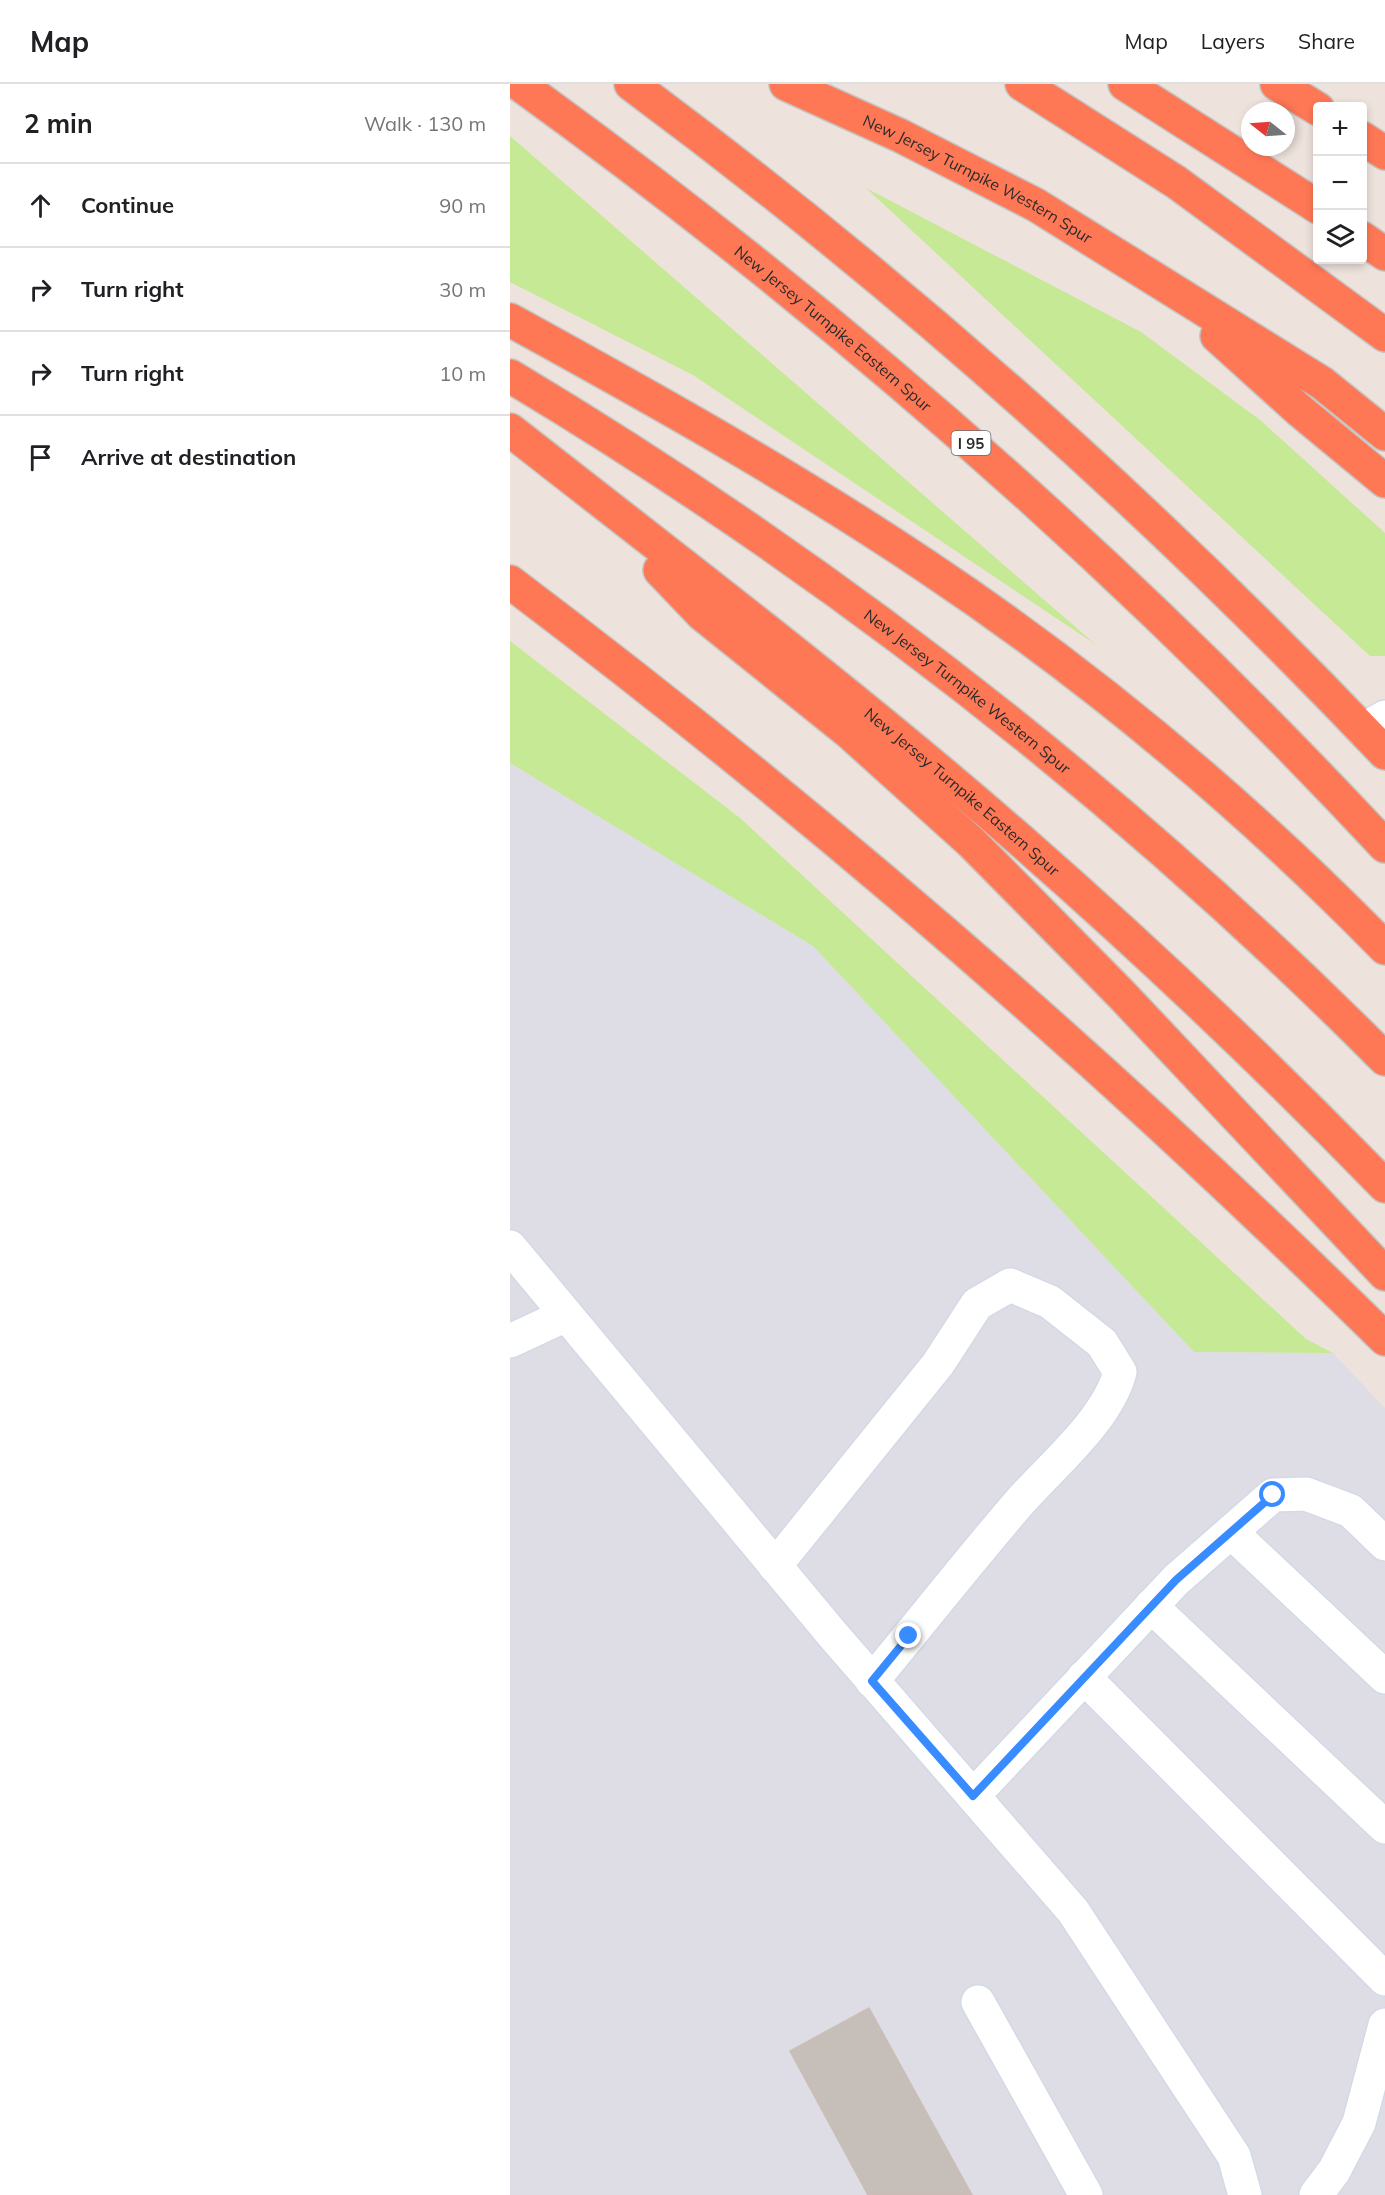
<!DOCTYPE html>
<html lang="en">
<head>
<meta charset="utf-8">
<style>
  :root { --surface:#fff; --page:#f2f2f2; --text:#202124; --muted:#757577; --line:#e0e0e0 }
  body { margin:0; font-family:Mulish,sans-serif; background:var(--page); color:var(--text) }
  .controls { position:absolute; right:18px; top:18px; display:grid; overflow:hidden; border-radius:6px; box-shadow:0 3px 9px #0003 }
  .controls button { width:54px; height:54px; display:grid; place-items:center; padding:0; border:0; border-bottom:2px solid var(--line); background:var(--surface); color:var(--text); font:30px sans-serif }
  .compass { position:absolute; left:731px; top:18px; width:54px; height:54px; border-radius:50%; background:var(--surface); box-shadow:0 3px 9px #0003; rotate:287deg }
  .stop { position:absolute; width:18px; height:18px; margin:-14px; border:4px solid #388cff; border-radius:50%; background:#fff }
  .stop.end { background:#388cff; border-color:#fff; box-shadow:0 2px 6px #0008 }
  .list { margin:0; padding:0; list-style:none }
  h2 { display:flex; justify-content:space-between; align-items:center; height:78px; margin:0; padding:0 24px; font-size:26px }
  h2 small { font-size:20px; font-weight:400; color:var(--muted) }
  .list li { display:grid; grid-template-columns:39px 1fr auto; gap:18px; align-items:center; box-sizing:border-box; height:84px; padding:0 24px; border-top:2px solid var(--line) }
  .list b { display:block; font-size:22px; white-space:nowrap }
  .list em { font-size:20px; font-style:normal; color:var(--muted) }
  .icon { flex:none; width:33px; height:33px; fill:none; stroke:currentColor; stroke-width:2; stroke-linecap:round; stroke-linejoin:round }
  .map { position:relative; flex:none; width:875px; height:2111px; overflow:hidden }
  header { display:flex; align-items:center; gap:36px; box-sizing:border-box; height:84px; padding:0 30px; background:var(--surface); border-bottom:2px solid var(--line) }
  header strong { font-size:28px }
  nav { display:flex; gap:33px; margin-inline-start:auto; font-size:21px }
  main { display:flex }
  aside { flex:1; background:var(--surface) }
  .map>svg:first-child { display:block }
</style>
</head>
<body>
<header>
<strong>Map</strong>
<nav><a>Map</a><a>Layers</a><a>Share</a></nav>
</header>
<main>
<aside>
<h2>2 min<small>Walk · 130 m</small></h2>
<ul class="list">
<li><svg class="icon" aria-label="ahead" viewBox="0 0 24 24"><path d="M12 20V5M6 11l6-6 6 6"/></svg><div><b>Continue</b></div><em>90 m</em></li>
<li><svg class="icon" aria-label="right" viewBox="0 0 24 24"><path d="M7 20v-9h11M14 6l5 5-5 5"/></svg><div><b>Turn right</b></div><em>30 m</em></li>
<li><svg class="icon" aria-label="right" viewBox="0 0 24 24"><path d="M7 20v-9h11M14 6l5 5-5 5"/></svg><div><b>Turn right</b></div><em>10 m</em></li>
<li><svg class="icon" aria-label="arrive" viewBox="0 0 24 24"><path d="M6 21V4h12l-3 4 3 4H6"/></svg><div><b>Arrive at destination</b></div></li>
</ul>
</aside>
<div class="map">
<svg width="875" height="2111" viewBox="0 0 875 2111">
  <rect width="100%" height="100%" fill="#eee2dc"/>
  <polygon fill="#dedde6" points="0,679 303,862 684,1268 823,1269 875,1324 875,2111 0,2111"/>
  <g fill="#c5e994">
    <polygon points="0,52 585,560 183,291 0,198"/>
    <polygon points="356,104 631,248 750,336 875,449 875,572 860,572"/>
    <polygon points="0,557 230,734 796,1255 823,1269 684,1268 303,862 0,679"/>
  </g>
  <polygon fill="#c6beb8" stroke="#cabeb6" stroke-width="1.5" points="359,1924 462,2111 358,2111 280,1967"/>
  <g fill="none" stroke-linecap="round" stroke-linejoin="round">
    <g stroke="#d1dae5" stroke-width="36">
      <g id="minor">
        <polyline points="853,646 875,633"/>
        <polyline points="0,1163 323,1551 563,1827 724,2072 735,2111"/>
        <polyline points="0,1257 56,1231"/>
        <polyline points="721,1448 875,1593"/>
        <path d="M265,1482l163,-202 39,-60 33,-19 40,17 52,41 18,29c-13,49 -69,94 -102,132 -50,58 -97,118 -146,177"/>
        <polyline points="641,1522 875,1743"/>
        <polyline points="574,1593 875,1895"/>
        <polyline points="463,1712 666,1496 763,1411 796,1410 841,1427 875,1460"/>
        <polyline points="468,1918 576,2111"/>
        <polyline points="806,2111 824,2087 849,2039 875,1941"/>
      </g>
    </g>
    <g stroke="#c4c4c4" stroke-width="36">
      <g id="highway">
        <path id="s1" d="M9,0c313,226 603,480 866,762"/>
        <path d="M121,0c270,200 522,425 754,669"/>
        <path id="s2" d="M276,0l115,52 135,69 286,178 63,51"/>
        <polyline points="512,0 666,98 875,251"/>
        <polyline points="615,0 808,123"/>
        <polyline points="767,0 808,25"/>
        <polyline points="852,54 875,69"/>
        <polyline points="852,154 875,170"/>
        <path d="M0,236c142,78 282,156 416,246 165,110 320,240 459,382"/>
        <polyline points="707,252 789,326 875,397"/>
        <path id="s3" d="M0,292c319,191 612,419 875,683"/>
        <path id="s4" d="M0,346c171,134 344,265 508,408 127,111 249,227 367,348"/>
        <polyline points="150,486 193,531 340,649 462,759 612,911 875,1190"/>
        <path d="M0,498c309,233 600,486 875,757"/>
      </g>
    </g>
    <use href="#minor" stroke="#fff" stroke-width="33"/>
    <use href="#highway" stroke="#ff7856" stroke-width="33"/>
  </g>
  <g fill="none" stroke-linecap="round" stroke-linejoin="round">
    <polyline stroke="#388cff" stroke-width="8" points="399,1552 362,1597 463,1712 666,1496 763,1411"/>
  </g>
  <g text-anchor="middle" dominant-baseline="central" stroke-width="6" stroke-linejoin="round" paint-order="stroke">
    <rect fill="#fff" stroke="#6b6b6b" stroke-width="1.5" x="441.5" y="347" width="39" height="24" rx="4.5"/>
    <g font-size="15" font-weight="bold" fill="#2b2b2b">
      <text x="461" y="359">I 95</text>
    </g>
    <g font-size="16" fill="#2b2b2b" stroke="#fff">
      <text stroke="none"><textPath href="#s2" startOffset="214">New Jersey Turnpike Western Spur</textPath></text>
      <text stroke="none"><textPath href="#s1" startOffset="398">New Jersey Turnpike Eastern Spur</textPath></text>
      <text stroke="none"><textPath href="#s3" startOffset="556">New Jersey Turnpike Western Spur</textPath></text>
      <text stroke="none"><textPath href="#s4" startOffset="579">New Jersey Turnpike Eastern Spur</textPath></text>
    </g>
  </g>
</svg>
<div class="controls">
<button>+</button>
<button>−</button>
<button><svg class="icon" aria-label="layers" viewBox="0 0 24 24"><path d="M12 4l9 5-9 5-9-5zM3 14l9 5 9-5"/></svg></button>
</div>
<svg class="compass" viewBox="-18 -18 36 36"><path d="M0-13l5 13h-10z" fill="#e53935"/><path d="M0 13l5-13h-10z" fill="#757577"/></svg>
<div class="stop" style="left:763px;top:1411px"></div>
<div class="stop end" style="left:399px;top:1552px"></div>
</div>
</main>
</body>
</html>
